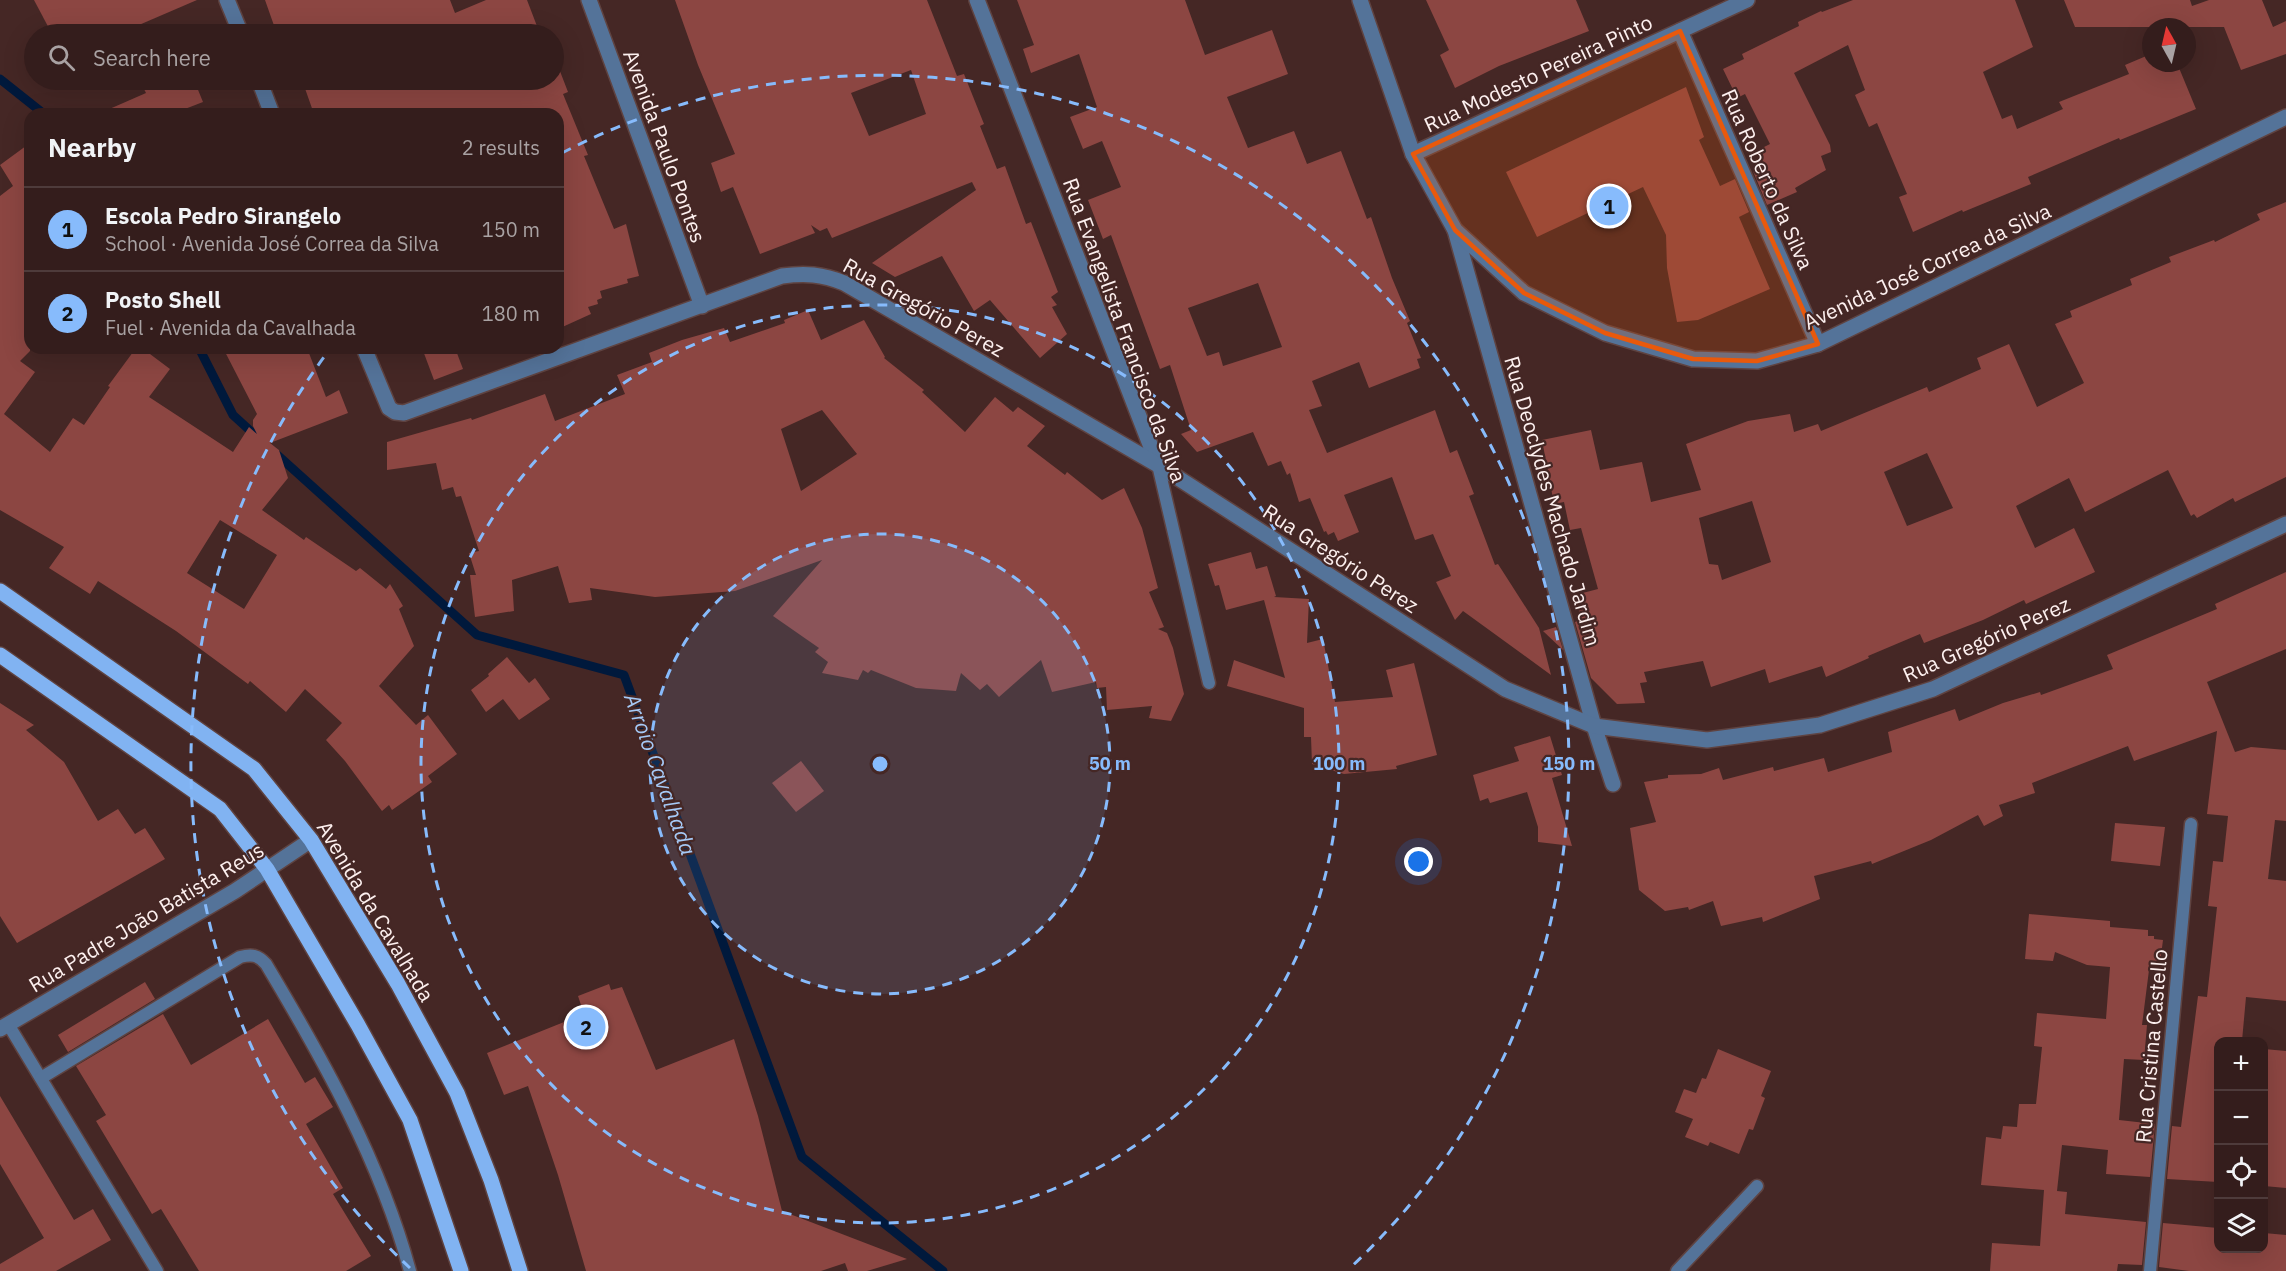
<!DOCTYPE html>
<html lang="en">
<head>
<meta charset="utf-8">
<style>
  :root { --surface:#341d1c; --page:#3f2a29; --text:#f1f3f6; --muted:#a9a2a3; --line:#4e3b3b; --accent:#87bbfc }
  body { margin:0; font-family:"IBM Plex Sans",sans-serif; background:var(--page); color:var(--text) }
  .controls { position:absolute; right:18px; bottom:18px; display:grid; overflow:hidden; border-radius:12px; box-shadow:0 6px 24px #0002 }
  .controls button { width:54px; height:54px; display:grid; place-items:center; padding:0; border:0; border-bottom:2px solid var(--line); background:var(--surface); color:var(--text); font:30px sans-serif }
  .compass { position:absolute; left:2142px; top:18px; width:54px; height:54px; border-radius:50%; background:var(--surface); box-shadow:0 6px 24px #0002; rotate:352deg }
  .you { position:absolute; left:1419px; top:862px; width:21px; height:21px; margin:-15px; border:4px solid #fff; border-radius:50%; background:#1a73e8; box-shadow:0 0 0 9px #1a73e833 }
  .badge { display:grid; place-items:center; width:39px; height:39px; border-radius:50%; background:var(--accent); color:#111; font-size:20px; font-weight:700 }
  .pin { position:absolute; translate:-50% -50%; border:3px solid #fff; box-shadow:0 2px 6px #0006 }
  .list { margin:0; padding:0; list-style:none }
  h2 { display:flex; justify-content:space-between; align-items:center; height:78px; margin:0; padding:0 24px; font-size:26px }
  h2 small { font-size:20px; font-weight:400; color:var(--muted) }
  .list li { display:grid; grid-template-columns:39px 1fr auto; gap:18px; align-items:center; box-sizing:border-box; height:84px; padding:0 24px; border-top:2px solid var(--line) }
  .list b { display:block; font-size:22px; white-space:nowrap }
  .list p { margin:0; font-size:20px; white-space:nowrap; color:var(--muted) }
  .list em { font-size:20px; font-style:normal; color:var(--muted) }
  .icon { flex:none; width:33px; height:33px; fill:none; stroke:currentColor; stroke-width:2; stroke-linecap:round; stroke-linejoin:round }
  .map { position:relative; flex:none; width:2286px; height:1271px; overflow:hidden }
  .search { position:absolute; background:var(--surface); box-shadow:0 6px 24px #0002; left:24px; top:24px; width:540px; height:66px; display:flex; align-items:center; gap:15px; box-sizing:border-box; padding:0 21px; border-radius:33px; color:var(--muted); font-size:22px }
  .panel { position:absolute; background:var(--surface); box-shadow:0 6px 24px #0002; left:24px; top:108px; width:540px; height:246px; border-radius:18px }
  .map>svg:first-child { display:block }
</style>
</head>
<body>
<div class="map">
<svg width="2286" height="1271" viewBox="0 0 2286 1271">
  <rect width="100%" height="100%" fill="#452725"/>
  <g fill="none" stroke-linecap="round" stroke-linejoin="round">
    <g stroke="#00193c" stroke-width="9">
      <polyline points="0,79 44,114"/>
      <polyline points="199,348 233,415 256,436"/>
      <polyline points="273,451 477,635 624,675 802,1157 943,1271"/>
    </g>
  </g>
  <g fill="#8c4642" fill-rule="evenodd">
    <polygon points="34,0 197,0 118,34 52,34"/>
    <polygon points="265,0 450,0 455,13 486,0 527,0 540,34 277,34"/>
    <path d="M675,0h252l30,76 7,-2 20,50 -4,2 17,43 8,-3 21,58 5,-2 27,70 -7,5 6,8 -5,2 15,27 -27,24 -50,-58 -16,11 -32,-55 -47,21 -23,-14 104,-73 -4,-8 -140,56 -5,-10 -7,3 -9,-6 4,8 -55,21 -27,-67 -12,5 -10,-29 24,-9 -37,-89zM911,70l15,44 -57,22 -18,-43z"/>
    <path d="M1017,0h168l20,55 67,-25 16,44 -61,23 21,51 46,-17 13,33 34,-13 26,68 4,-2 21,61 18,43 -3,2 14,35 -4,1 3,9 -51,20 -10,-26 -47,19 10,25 -13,4 18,43 108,-43 15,43 7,-3 17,44 -5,2 26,69 3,-1 41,64 12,47 -88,-64 -8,9 -19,-38 15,-6 -18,-42 -18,6 -23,-63 -48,18 15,37 -21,9 -4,-9 -6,3 -2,-4 -2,1 -14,-34 -11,4 -9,-29 -3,2 -6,-14 -13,5 -15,-34 -56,20 -16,-18 10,-4 -21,-65 -10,4 -49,-134 -8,4 -15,-39 33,-13 -19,-46 -19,8 -13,-32 27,-10 -18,-53 -48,19 -8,-24 11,-4zM1258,283l24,64 -59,19 -4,-14 -12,4 -19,-48z"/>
    <polygon points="1426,0 1576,0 1589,31 1499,66 1455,88 1440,55 1449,50"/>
    <polygon points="1853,0 2015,0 2033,47 1983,72 2002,119 2012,115 2017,129 2063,109 2059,102 2129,74 2125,65 2151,54 2151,63 2177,63 2196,109 2120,140 2119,138 2028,177 2031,184 1963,212 1962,210 1913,232 1899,197 1907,194 1877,123 1869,127 1855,95 1865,90 1848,45 1794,73 1830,145 1831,152 1821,156 1826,170 1795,188 1797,192 1767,205 1753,171 1763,167 1756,151 1770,144 1745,94 1737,98 1723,69 1744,59 1742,54 1799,26 1798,22 1821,11 1822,12"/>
    <polygon points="2064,0 2190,0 2192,6 2209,0 2262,0 2273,27 2286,21 2286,54 2241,70 2224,27 2075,27"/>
    <polygon points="554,66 558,66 568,92 563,94 588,155 584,156 614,229 626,224 639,276 627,279 628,283 600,291 602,298 597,300 598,304 588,307 591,314 558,329 558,114 314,114 302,80 554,80"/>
    <polygon points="155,80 194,80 203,102 172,114 98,114 146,93 142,85"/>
    <polygon points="1686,87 1704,137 1699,140 1720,186 1735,179 1749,212 1739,217 1770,289 1698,320 1677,322 1667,268 1666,235 1643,187 1537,237 1506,172"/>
    <path d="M30,143v208l-10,10 15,11 -31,42 46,38 23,-34 11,7 26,-38 -2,-1 28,-38h6l28,21 -21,28 84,55 16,-25 8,7 -4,-8v-6l4,-6 -34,-66h84l19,49 13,-7 9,23 -78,30 9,7 9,28 -26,32 42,30 2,-3 50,34 4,-3 26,21 4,-5 13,22 -4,3 15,37 -35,40 37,39 12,-10 29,39 -29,22 4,6 -40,28 -3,-5 -7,6 -37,-50 -19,-21 16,-17 -37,-34 -19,23 -36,-31 -2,3 -72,-53 -78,-50 -8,13 -41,-26 15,-21 -64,-37v-314l13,-10 -13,-21zM220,520l57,35 -33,54 -57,-36z"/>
    <path d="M2286,202v275l-51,25 -2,-4 -36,20 -3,-4 -3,2 -23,-46 -83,42 -16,-34 -53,28 19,42 39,-20 21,44 -69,32 -2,-4 -41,20 -59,23 -4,-9 -52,22 1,2 -43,19 -4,-11 -53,17 -4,-14 -54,18 -8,-26 -59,11 3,10 -7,1 5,20 -28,1 -26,-26 -16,-56 6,-2 -6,-25 23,-6 -17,-61 -11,2 -6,-28 -10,2 -12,-64 49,-10 9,40 42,-8 9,40 50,-12 -15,-46 62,-23 42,-7 4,18 24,-8 3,7 106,-44 2,5 52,-23 -4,-11 32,-14 28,63 47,-24 -29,-59 17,-7 -2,-6 62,-26 -2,-6 41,-17 -2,-5 45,-17 1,2 45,-22 -3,-6zM1927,453l26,55 -46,18 -23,-54zM1752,501l19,61 -49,18 -4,-15 -9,-1 -10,-46z"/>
    <path d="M808,310l13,30 43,-20 21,37 -1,1 40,32 -2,2 43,40 30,-35 18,15 5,-5 27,19 -18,20 38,29 2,-3 35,28 22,-12 18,40 16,60 -9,4 15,35 -6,2 9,4 6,15 11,46 -13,27 -22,-3 3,-12 -45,4 -1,-23 -9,1 -1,-6 -44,10 -11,-32 -42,37 -12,-13 -7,6 -19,-17 -5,18 -40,-3 -45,-18 -3,3 -5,-3 -5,10 -36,-7 6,-11 -13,-10 4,-4 -46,-32 49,-56 -87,31 -80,6 -65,-9 2,12 -23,3 -11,-37 -46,14 2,31 -39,6 -5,-42h6l-7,-22 10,-2 -18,-55 -5,1 -3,-10 -11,3 -6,-27 -49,7v-28l84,-24 1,2 73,-26 10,27 70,-27 -8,-19 35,-13 -3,-9 33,-13 42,-12 6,14 55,-19 -1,-3zM822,410l35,44 -56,37 -20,-62z"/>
    <polygon points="422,348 455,348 463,369 434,380"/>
    <polygon points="1251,552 1256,569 1267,566 1276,596 1274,597 1309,599 1307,643 1323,639 1335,702 1393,697 1386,670 1414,663 1437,755 1396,766 1397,769 1344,774 1312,764 1311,737 1304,737 1304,708 1227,686 1234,660 1285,678 1264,600 1226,610 1219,585 1215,586 1208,564"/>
    <polygon points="2286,572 2286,649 2207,682 2235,752 2251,747 2286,750 2286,821 2275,820 2268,879 2286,881 2286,1001 2246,997 2242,1041 2218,1041 2218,1182 2167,1179 2172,1126 2181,1127 2198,996 2207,997 2217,907 2208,906 2213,861 2223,862 2228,816 2207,814 2217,731 2134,761 2128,746 2032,783 2035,793 1999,805 2003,816 1984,826 1978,815 1931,840 1872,864 1871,861 1814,876 1820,899 1763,922 1762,917 1721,926 1713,901 1689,910 1688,907 1665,911 1639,890 1630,828 1656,822 1644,782 1668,778 1668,775 1701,774 1719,768 1723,780 1773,767 1774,771 1824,758 1828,772 1892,752 1888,732 1955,709 1959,721 2003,703 2040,692 2041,695 2113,669 2107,655 2217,609 2215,604"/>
    <polygon points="1556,627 1563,650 1543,631"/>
    <polygon points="507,657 529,683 535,678 550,699 519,720 503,699 486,712 471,690 489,676 488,674"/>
    <polygon points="0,703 34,725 26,730 64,762 98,821 118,809 135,834 145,828 165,859 17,943 0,916"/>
    <polygon points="1550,736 1562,775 1552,778 1572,846 1538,842 1538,827 1527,792 1490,803 1488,798 1480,801 1473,775 1519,761 1514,747"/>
    <polygon points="801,761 824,791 796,812 772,783"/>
    <polygon points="2115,823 2165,827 2160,866 2111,861"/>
    <polygon points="2029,914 2110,921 2110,927 2148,930 2148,936 2154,936 2154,939 2163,940 2159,971 2149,970 2142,1025 2147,1025 2144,1060 2124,1059 2119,1120 2155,1124 2150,1177 2106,1174 2108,1150 2062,1145 2057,1191 2067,1192 2065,1214 2146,1222 2142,1265 2118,1264 2117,1271 1990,1271 1992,1243 2040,1246 2044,1190 1981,1185 1986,1137 2001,1139 2003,1126 2017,1127 2019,1104 2036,1104 2042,1047 2034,1046 2037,1013 2106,1019 2110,967 2087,965 2055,952 2053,961 2025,959"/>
    <polygon points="145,982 155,999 68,1052 58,1035"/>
    <polygon points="609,984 611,990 622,987 656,1070 734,1039 758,1116 782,1211 907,1259 867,1271 848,1271 845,1263 821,1271 586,1271 558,1175 528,1086 504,1095 487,1053 584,1014 578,996"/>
    <polygon points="163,1014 191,1065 268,1019 305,1083 315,1077 333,1107 306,1124 343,1188 333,1194 371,1256 346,1271 199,1271 161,1209 152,1214 114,1151 96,1121 106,1115 76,1066"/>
    <polygon points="1718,1049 1771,1071 1761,1096 1765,1098 1753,1130 1749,1129 1739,1154 1710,1142 1708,1146 1685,1137 1693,1119 1675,1112 1684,1089 1696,1093 1702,1078 1706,1079"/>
    <polygon points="2264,1049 2286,1051 2286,1188 2264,1186"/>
    <polygon points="0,1096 74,1220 93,1209 111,1240 56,1271 0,1271 0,1264 44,1238 0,1164"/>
    <polygon points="2163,1223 2218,1228 2218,1248 2264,1248 2264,1233 2286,1235 2286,1271 2189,1271 2159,1267"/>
  </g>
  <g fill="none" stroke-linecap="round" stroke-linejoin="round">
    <g stroke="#5f4341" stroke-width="15">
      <g id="service">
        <polyline points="1158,465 1209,683"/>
        <polyline points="8,1024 157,1271"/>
        <path d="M41,1078l199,-121c12,-3 18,-2 26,7 58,97 114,197 144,307"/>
        <polyline points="1677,1271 1757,1186"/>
        <polyline points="2150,1271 2191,824"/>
      </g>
    </g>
    <g stroke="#5f4341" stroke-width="18">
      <g id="minor">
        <polyline points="227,0 241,34"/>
        <polyline points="589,0 702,306"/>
        <polyline points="977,0 1158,465"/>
        <polyline points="1680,31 1818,344"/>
        <polyline points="259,80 272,114"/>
        <polyline points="1413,154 1747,0"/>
        <polyline points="1455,230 1594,726 1613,784"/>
        <path d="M364,348l25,60 6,4 9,1 378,-137c23,-3 40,-2 62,7l314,182 347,224 89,37 113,14 113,-15 113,-36 353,-165"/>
      </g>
    </g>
    <g stroke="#5f4341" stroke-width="18">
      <g id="tertiary">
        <polyline points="1360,0 1413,154 1455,230 1524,293 1605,333 1693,359 1757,361 1818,344 2286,117"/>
        <polyline points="0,1029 235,891 311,840"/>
      </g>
    </g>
    <g stroke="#5f4341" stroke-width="18">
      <g id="primary">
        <polyline points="0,591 254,769 311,840 398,984 457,1093 491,1180 520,1271"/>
        <polyline points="0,655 220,809 267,869 358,1025 410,1120 461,1271"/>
      </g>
    </g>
    <use href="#service" stroke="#547399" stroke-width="12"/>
    <use href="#minor" stroke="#547399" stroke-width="15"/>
    <use href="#tertiary" stroke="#547399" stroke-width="15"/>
    <use href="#primary" stroke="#81b3f2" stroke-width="15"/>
  </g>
  <path fill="#e8590c" fill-opacity="0.2" stroke="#e8590c" stroke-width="4.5" stroke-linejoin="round" d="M1680,31l138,313 -61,17 -64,-2 -88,-26 -81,-40 -69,-63 -42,-76z"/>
  <circle cx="880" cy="764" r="230" fill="#87bbfc" fill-opacity=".12"/>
  <g fill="none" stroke="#87bbfc" stroke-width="3" stroke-dasharray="10 8">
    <circle cx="880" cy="764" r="230"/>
    <circle cx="880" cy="764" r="459"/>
    <path d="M410 1268A689 689 0 0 1 330 349M562 153A689 689 0 0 1 1350 1268"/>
  </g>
  <g text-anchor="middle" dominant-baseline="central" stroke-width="4.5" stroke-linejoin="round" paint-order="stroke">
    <g font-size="21" fill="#fdf0ef" stroke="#452725">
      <text transform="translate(1538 73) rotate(-25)">Rua Modesto Pereira Pinto</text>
      <text transform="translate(665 146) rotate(70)">Avenida Paulo Pontes</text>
      <text transform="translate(1768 179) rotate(66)">Rua Roberto da Silva</text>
      <text transform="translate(1927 266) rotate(-25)">Avenida José Correa da Silva</text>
      <text transform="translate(924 307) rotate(29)">Rua Gregório Perez</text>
      <text transform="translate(1125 330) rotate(70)">Rua Evangelista Francisco da Silva</text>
      <text transform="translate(1553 501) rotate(74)">Rua Deoclydes Machado Jardim</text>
      <text transform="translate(1341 558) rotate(33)">Rua Gregório Perez</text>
      <text transform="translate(1986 639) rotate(-24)">Rua Gregório Perez</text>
      <text transform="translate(376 911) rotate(59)">Avenida da Cavalhada</text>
      <text transform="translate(146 917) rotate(-31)">Rua Padre João Batista Reus</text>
      <text transform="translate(2151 1046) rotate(-85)">Rua Cristina Castello</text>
    </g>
    <g font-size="22" font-style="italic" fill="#a6caf7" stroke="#452725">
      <text transform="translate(661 774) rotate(70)">Arroio Cavalhada</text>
    </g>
  </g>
  <circle cx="880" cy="764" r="9" fill="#87bbfc" stroke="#452725" stroke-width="3"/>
  <g font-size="18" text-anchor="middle" font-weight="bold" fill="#87bbfc" stroke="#452725" stroke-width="4.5" stroke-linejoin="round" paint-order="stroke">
    <text x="1110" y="770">50 m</text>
    <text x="1339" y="770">100 m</text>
    <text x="1569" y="770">150 m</text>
  </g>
</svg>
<div class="controls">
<button>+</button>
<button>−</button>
<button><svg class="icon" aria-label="locate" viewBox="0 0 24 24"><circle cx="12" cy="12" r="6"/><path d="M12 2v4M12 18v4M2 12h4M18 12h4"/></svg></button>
<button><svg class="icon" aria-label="layers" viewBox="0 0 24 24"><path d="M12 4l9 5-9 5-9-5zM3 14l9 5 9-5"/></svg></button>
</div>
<svg class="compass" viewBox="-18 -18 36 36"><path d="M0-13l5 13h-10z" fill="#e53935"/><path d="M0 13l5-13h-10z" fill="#a9a2a3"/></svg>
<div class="you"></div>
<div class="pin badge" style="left:1609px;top:206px">1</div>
<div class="pin badge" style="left:586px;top:1027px">2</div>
<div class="search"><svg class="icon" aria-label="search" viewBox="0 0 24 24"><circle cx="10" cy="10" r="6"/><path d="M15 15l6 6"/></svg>Search here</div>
<section class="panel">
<h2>Nearby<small>2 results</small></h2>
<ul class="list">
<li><span class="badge">1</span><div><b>Escola Pedro Sirangelo</b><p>School · Avenida José Correa da Silva</p></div><em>150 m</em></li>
<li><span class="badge">2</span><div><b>Posto Shell</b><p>Fuel · Avenida da Cavalhada</p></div><em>180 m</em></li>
</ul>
</section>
</div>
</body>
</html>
